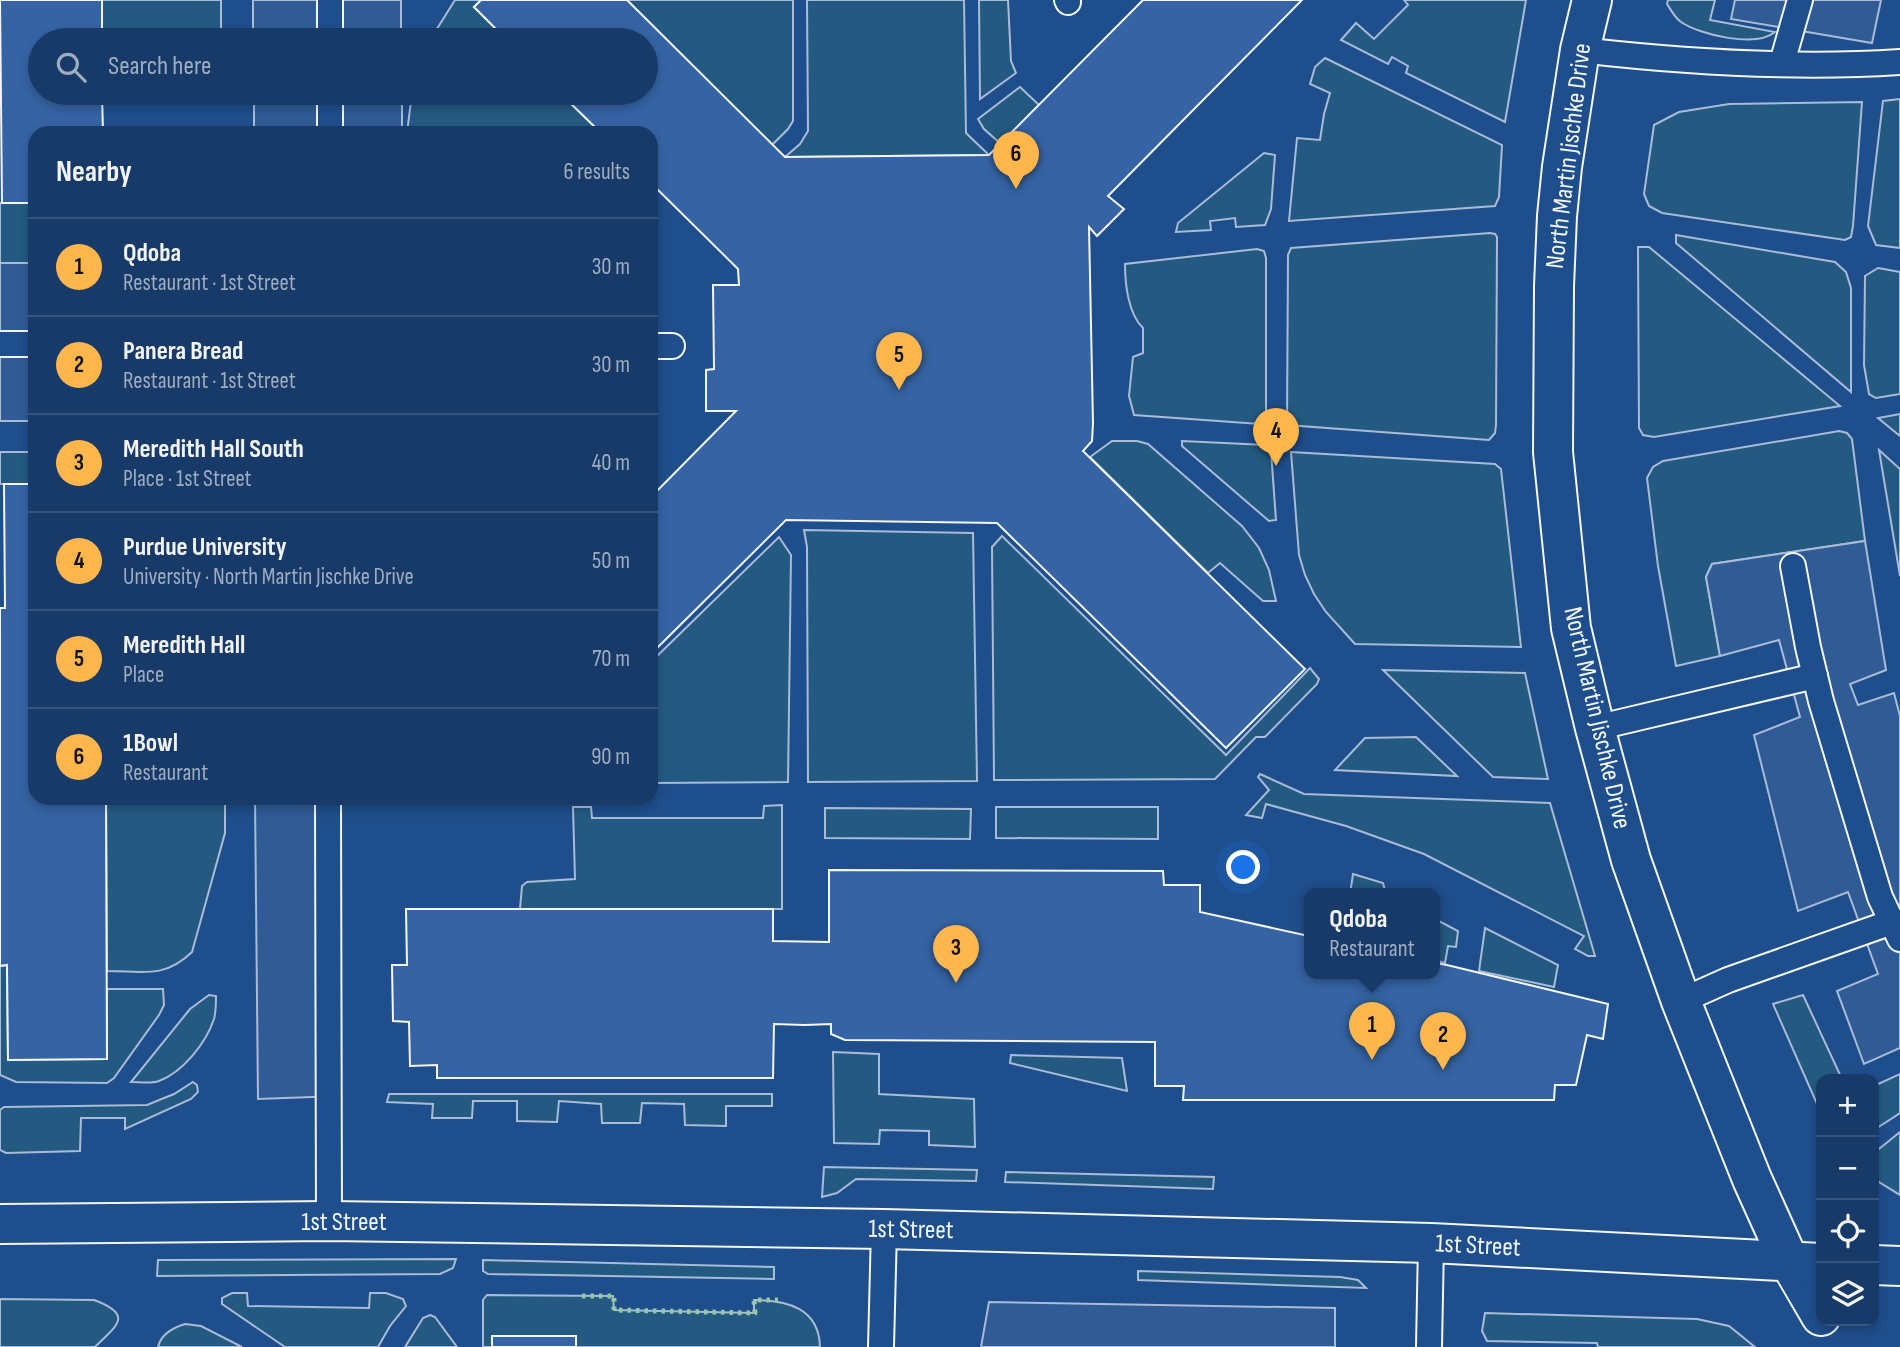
<!DOCTYPE html>
<html lang="en">
<head>
<meta charset="utf-8">
<style>
  :root { --surface:#173a69; --page:#20416f; --text:#f1f3f6; --muted:#9eadc0; --line:#36547d; --accent:#ffb74d }
  body { margin:0; font-family:"Sofia Sans Condensed",sans-serif; background:var(--page); color:var(--text) }
  .controls { position:absolute; right:21px; bottom:21px; display:grid; overflow:hidden; border-radius:14px; box-shadow:0 4px 10px #0003 }
  .controls button { width:63px; height:63px; display:grid; place-items:center; padding:0; border:0; border-bottom:2px solid var(--line); background:var(--surface); color:var(--text); font:35px sans-serif }
  .you { position:absolute; left:1244px; top:868px; width:24px; height:24px; margin:-18px; border:5px solid #fff; border-radius:50%; background:#1a73e8; box-shadow:0 0 0 10px #1a73e833 }
  .badge { display:grid; place-items:center; width:46px; height:46px; border-radius:50%; background:var(--accent); color:#111; font-size:23px; font-weight:700 }
  .pin { position:absolute; translate:-50% -58px; filter:drop-shadow(0 2px 4px #0008) }
  .pin::after { content:''; position:absolute; top:37px; width:24px; height:21px; background:inherit; clip-path:polygon(0 0,100% 0,50% 100%) }
  .popup { position:absolute; left:1304px; top:888px; width:136px; height:91px; box-sizing:border-box; display:grid; place-content:center; border-radius:14px; background:var(--surface); filter:drop-shadow(0 2px 5px #0005); font-size:23px; white-space:nowrap; color:var(--muted) }
  .popup b { font-size:26px; color:var(--text) }
  .popup::after { content:''; position:absolute; left:50%; top:100%; margin-left:-14px; border:14px solid transparent; border-top-color:var(--surface) }
  .list { margin:0; padding:0; list-style:none }
  h2 { display:flex; justify-content:space-between; align-items:center; height:91px; margin:0; padding:0 28px; font-size:30px }
  h2 small { font-size:23px; font-weight:400; color:var(--muted) }
  .list li { display:grid; grid-template-columns:46px 1fr auto; gap:21px; align-items:center; box-sizing:border-box; height:98px; padding:0 28px; border-top:2px solid var(--line) }
  .list b { display:block; font-size:26px; white-space:nowrap }
  .list p { margin:0; font-size:23px; white-space:nowrap; color:var(--muted) }
  .list em { font-size:23px; font-style:normal; color:var(--muted) }
  .icon { flex:none; width:38px; height:38px; fill:none; stroke:currentColor; stroke-width:2; stroke-linecap:round; stroke-linejoin:round }
  .map { position:relative; flex:none; width:1900px; height:1347px; overflow:hidden }
  .search { position:absolute; background:var(--surface); box-shadow:0 4px 10px #0003; left:28px; top:28px; width:630px; height:77px; display:flex; align-items:center; gap:18px; box-sizing:border-box; padding:0 24px; border-radius:38px; color:var(--muted); font-size:26px }
  .panel { position:absolute; background:var(--surface); box-shadow:0 4px 10px #0003; left:28px; top:126px; width:630px; height:679px; border-radius:21px }
  .map>svg:first-child { display:block }
</style>
</head>
<body>
<div class="map">
<svg width="1900" height="1347" viewBox="0 0 1900 1347">
  <rect width="100%" height="100%" fill="#1f4e8c"/>
  <g fill="#245a82" stroke="#a8bbd7" stroke-width="2">
    <rect x="102" y="0" width="119" height="40"/>
    <polygon points="455,0 481,0 474,7 507,40 430,40"/>
    <polygon points="627,0 793,0 793,121 788,129 772,145"/>
    <polygon points="807,0 964,0 966,133 989,155 785,157 800,144 808,131"/>
    <polygon points="979,0 1008,0 1011,61 1016,73 980,99"/>
    <polygon points="1404,0 1526,0 1505,122 1406,73 1408,66 1392,57 1388,64 1341,40 1356,23 1374,39 1408,5"/>
    <path d="M1668,0h47l-5,20 65,12c-19,16 -75,3 -94,-10 -6,-4 -10,-12 -14,-18z"/>
    <polygon points="1325,58 1502,145 1499,197 1495,206 1289,221 1297,138 1320,140 1324,114 1330,93 1310,84 1315,67"/>
    <polygon points="1020,87 1039,105 1001,144 984,129 978,119"/>
    <polygon points="102,93 222,93 222,99 102,100"/>
    <polygon points="412,93 560,93 601,133 407,133"/>
    <polygon points="1900,99 1900,248 1876,245 1868,226 1883,101"/>
    <polygon points="1862,102 1853,226 1851,237 1845,240 1662,213 1649,206 1644,194 1654,125 1679,112 1729,104"/>
    <polygon points="1264,153 1275,155 1271,209 1265,225 1236,227 1235,218 1210,221 1211,230 1176,232 1178,223"/>
    <rect x="0" y="203" width="35" height="60"/>
    <polygon points="1490,233 1495,234 1497,237 1496,425 1495,433 1489,440 1287,425 1288,255 1291,248"/>
    <polygon points="1676,235 1835,262 1846,272 1851,288 1851,392 1676,243"/>
    <polygon points="1638,247 1649,247 1840,406 1654,437 1643,435 1639,428"/>
    <path d="M1257,249l7,2 2,7v159l-2,5 -4,2 -126,-9 -5,-19 4,-39 10,-4v-25c-15,-14 -18,-45 -18,-64z"/>
    <polygon points="1878,268 1900,272 1900,394 1876,398 1869,394 1864,365 1865,276"/>
    <polygon points="1900,414 1900,436 1878,418"/>
    <polygon points="1839,431 1847,433 1852,439 1865,541 1712,564 1706,577 1720,656 1676,666 1658,566 1647,478 1653,467 1663,461"/>
    <polygon points="1112,441 1137,441 1148,444 1242,526 1259,548 1269,570 1276,601 1263,601 1220,563 1208,573 1090,457"/>
    <polygon points="1182,441 1266,445 1271,451 1276,520 1269,521 1182,446"/>
    <polygon points="1879,450 1900,469 1900,576"/>
    <rect x="0" y="452" width="35" height="32"/>
    <polygon points="1291,452 1495,464 1501,469 1521,647 1355,644 1326,612 1314,594 1305,575 1299,555"/>
    <polygon points="804,530 973,533 977,781 808,782 807,547"/>
    <polygon points="1002,536 1226,755 1310,668 1319,679 1317,684 1265,737 1256,737 1215,779 994,780 992,547"/>
    <polygon points="779,537 791,555 788,782 651,783 651,662"/>
    <polygon points="1383,670 1525,673 1548,779 1493,777"/>
    <polygon points="1416,737 1457,776 1335,770 1365,738"/>
    <polygon points="1260,774 1304,794 1550,803 1595,956 1588,956 1575,949 1584,936 1424,854 1346,826 1266,804 1262,818 1246,815 1269,790 1258,777"/>
    <path d="M106,798h119v35l-33,119c-28,27 -49,19 -85,19z"/>
    <polygon points="782,805 782,909 520,909 522,886 527,882 575,879 573,807 591,807 592,818 763,818 764,806"/>
    <polygon points="996,807 1158,807 1158,839 996,838"/>
    <polygon points="825,808 971,809 970,839 825,838"/>
    <polygon points="1353,874 1383,883 1386,894 1350,894"/>
    <polygon points="1435,919 1458,931 1456,947 1448,946 1445,963 1435,960"/>
    <polygon points="1485,928 1558,965 1554,987 1479,971"/>
    <polygon points="7,965 8,1060 107,1059 107,989 163,989 164,1005 159,1015 114,1078 107,1083 16,1082 0,1075 0,966"/>
    <path d="M209,995l7,1c0,8 0,16 -2,23 -8,24 -31,53 -55,62 -8,3 -19,1 -28,1l59,-73z"/>
    <polygon points="1803,995 1842,1079 1821,1079 1821,1113 1773,1004"/>
    <polygon points="833,1052 879,1054 879,1094 974,1099 975,1147 929,1145 929,1131 880,1130 879,1144 834,1143"/>
    <polygon points="1011,1055 1122,1058 1127,1091 1010,1063"/>
    <polygon points="1900,1074 1900,1113 1874,1130 1874,1086"/>
    <polygon points="193,1082 197,1085 198,1092 191,1099 125,1129 125,1118 81,1118 80,1151 6,1153 0,1150 0,1110 4,1107 147,1105 174,1094"/>
    <polygon points="389,1094 772,1094 772,1106 726,1106 726,1126 685,1125 684,1104 642,1103 640,1123 602,1123 601,1104 559,1101 557,1122 517,1121 517,1101 473,1101 472,1118 432,1118 433,1104 387,1102"/>
    <polygon points="1900,1132 1900,1195 1874,1179 1874,1153"/>
    <polygon points="824,1167 977,1170 976,1181 856,1179 837,1193 822,1197"/>
    <polygon points="1006,1172 1214,1177 1213,1189 1005,1182"/>
    <polygon points="456,1259 453,1268 440,1274 157,1276 158,1260"/>
    <polygon points="483,1260 774,1267 774,1279 488,1274 483,1271"/>
    <polygon points="1138,1271 1340,1277 1358,1280 1366,1288 1138,1280"/>
    <polygon points="232,1293 247,1293 248,1306 369,1308 370,1293 386,1293 403,1299 406,1306 390,1326 378,1347 285,1347 222,1304 222,1298"/>
    <path d="M487,1295l126,1 1,14 140,3v-13c33,0 65,8 66,47h-244l-1,-11h-83v11h-9v-47z"/>
    <path d="M0,1299l94,1c41,15 22,26 1,47h-95z"/>
    <polygon points="1485,1313 1697,1319 1729,1326 1755,1347 1598,1347 1597,1343 1487,1341 1482,1331"/>
    <polygon points="430,1315 435,1317 457,1347 405,1347 423,1318"/>
    <path d="M185,1324l16,2 41,21h-84c3,-13 14,-19 27,-23z"/>
  </g>
  <g fill="#305b95" stroke="#a8bbd7" stroke-width="2">
    <rect x="253" y="0" width="148" height="40"/>
    <polygon points="1735,0 1881,0 1872,43 1731,19"/>
    <rect x="254" y="93" width="148" height="40"/>
    <rect x="0" y="263" width="35" height="158"/>
    <polygon points="1865,541 1886,670 1850,684 1858,705 1894,693 1900,716 1900,1048 1864,1064 1837,991 1878,974 1848,892 1798,911 1754,735 1800,717 1779,640 1720,656 1706,577 1712,564"/>
    <polygon points="255,798 338,798 339,1096 258,1099"/>
    <polygon points="989,1302 1335,1308 1335,1347 981,1347"/>
  </g>
  <g fill="#3563a3" stroke="#f2f6ff" stroke-width="2">
    <polygon points="0,0 102,0 102,40 40,40 40,93 102,93 103,133 35,133 35,203 2,203"/>
    <polygon points="481,0 627,0 785,157 989,155 1143,0 1302,0 1108,196 1124,209 1097,236 1089,227 1093,423 1092,441 1083,451 1305,669 1226,748 997,523 786,520 651,654 651,497 736,411 706,411 706,370 714,369 713,285 739,285 738,269 651,183 651,133 601,133 560,93 646,93 646,40 507,40 474,7"/>
    <polygon points="4,484 35,484 35,798 106,798 107,1059 8,1060 7,965 0,966 0,608 5,608"/>
    <polygon points="829,870 1163,871 1164,885 1200,885 1200,912 1309,936 1309,974 1435,974 1435,963 1447,965 1608,1004 1603,1039 1587,1035 1576,1085 1555,1085 1554,1100 1183,1100 1184,1086 1155,1086 1155,1042 845,1040 831,1034 831,1024 805,1025 774,1024 773,1078 437,1078 437,1065 410,1066 409,1022 393,1021 392,965 407,965 406,909 773,909 773,941 829,942"/>
    <rect x="492" y="1336" width="84" height="11"/>
  </g>
  <g fill="none" stroke-linecap="round" stroke-linejoin="round">
    <g stroke="#f2f6ff" stroke-width="28">
      <g id="service">
        <polyline points="330,0 330,40"/>
        <polyline points="1067,0 1068,2"/>
        <path d="M1580,50c105,12 214,19 320,12"/>
        <polyline points="1782,63 1800,0"/>
        <polyline points="330,133 330,93"/>
        <polyline points="0,344 35,344"/>
        <polyline points="651,346 672,346"/>
        <polyline points="1793,566 1808,647 1821,701 1880,897 1900,939"/>
        <polyline points="1595,728 1815,676"/>
        <polyline points="328,798 329,1221"/>
        <polyline points="1681,1001 1728,980 1892,922"/>
        <polyline points="881,1347 884,1229"/>
        <polyline points="1429,1347 1431,1243"/>
      </g>
    </g>
    <g stroke="#f2f6ff" stroke-width="42">
      <g id="minor">
        <polyline points="1592,0 1580,50 1562,167 1557,216 1554,286 1553,452 1571,628 1595,728 1631,860 1681,1001 1752,1179 1789,1261 1821,1316"/>
        <polyline points="0,1224 329,1221 884,1229 1431,1243 1821,1263"/>
        <polyline points="1874,1265 1900,1266"/>
      </g>
    </g>
    <use href="#service" stroke="#1f4e8c" stroke-width="24"/>
    <use href="#minor" stroke="#1f4e8c" stroke-width="38"/>
    <polyline stroke="#97c8a6" stroke-width="5" stroke-dasharray="3.5 5" stroke-linecap="butt" points="582,1296 614,1296 614,1310 755,1313 754,1300 778,1300"/>
  </g>
  <g text-anchor="middle" dominant-baseline="central" stroke-width="5" stroke-linejoin="round" paint-order="stroke">
    <g font-size="26" fill="#f2f6ff" stroke="#1f4e8c">
      <text transform="translate(1569 156) rotate(-83)">North Martin Jischke Drive</text>
      <text transform="translate(1597 718) rotate(77)">North Martin Jischke Drive</text>
      <text x="344" y="1222">1st Street</text>
      <text transform="translate(911 1230) rotate(1)">1st Street</text>
      <text transform="translate(1478 1246) rotate(3)">1st Street</text>
    </g>
  </g>
</svg>
<div class="controls">
<button>+</button>
<button>−</button>
<button><svg class="icon" aria-label="locate" viewBox="0 0 24 24"><circle cx="12" cy="12" r="6"/><path d="M12 2v4M12 18v4M2 12h4M18 12h4"/></svg></button>
<button><svg class="icon" aria-label="layers" viewBox="0 0 24 24"><path d="M12 4l9 5-9 5-9-5zM3 14l9 5 9-5"/></svg></button>
</div>
<div class="you"></div>
<div class="pin badge" style="left:1372px;top:1060px">1</div>
<div class="popup"><b>Qdoba</b>Restaurant</div>
<div class="pin badge" style="left:1443px;top:1070px">2</div>
<div class="pin badge" style="left:956px;top:983px">3</div>
<div class="pin badge" style="left:1276px;top:466px">4</div>
<div class="pin badge" style="left:899px;top:390px">5</div>
<div class="pin badge" style="left:1016px;top:189px">6</div>
<div class="search"><svg class="icon" aria-label="search" viewBox="0 0 24 24"><circle cx="10" cy="10" r="6"/><path d="M15 15l6 6"/></svg>Search here</div>
<section class="panel">
<h2>Nearby<small>6 results</small></h2>
<ul class="list">
<li><span class="badge">1</span><div><b>Qdoba</b><p>Restaurant · 1st Street</p></div><em>30 m</em></li>
<li><span class="badge">2</span><div><b>Panera Bread</b><p>Restaurant · 1st Street</p></div><em>30 m</em></li>
<li><span class="badge">3</span><div><b>Meredith Hall South</b><p>Place · 1st Street</p></div><em>40 m</em></li>
<li><span class="badge">4</span><div><b>Purdue University</b><p>University · North Martin Jischke Drive</p></div><em>50 m</em></li>
<li><span class="badge">5</span><div><b>Meredith Hall</b><p>Place</p></div><em>70 m</em></li>
<li><span class="badge">6</span><div><b>1Bowl</b><p>Restaurant</p></div><em>90 m</em></li>
</ul>
</section>
</div>
</body>
</html>
